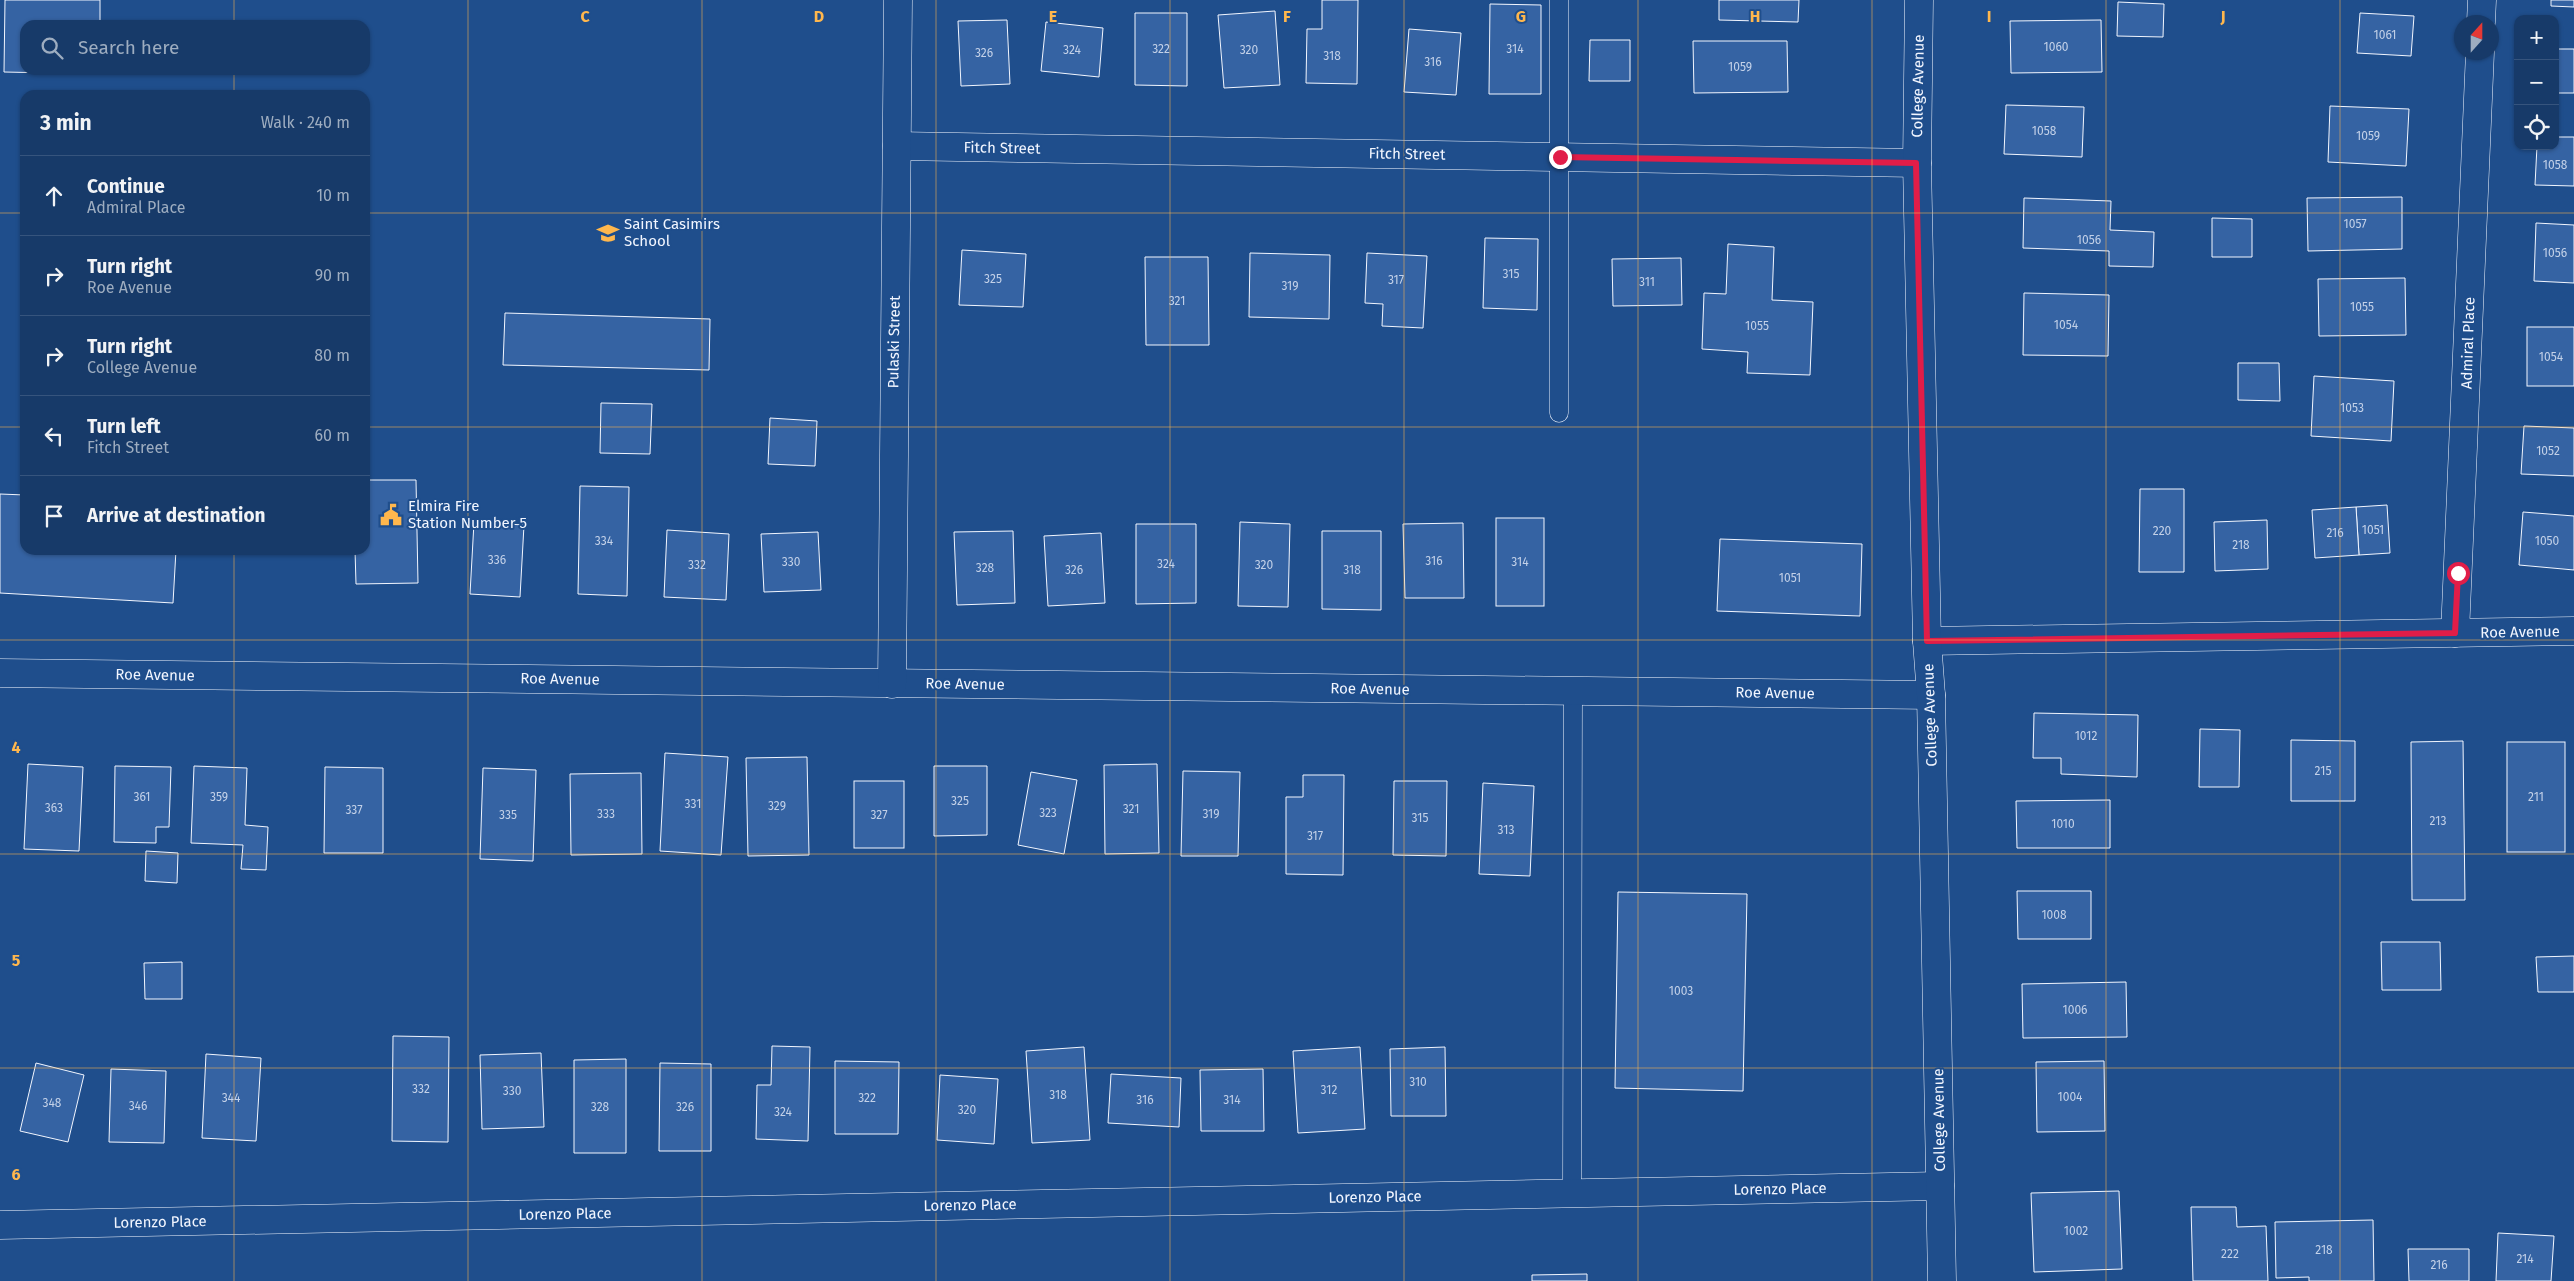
<!DOCTYPE html>
<html lang="en">
<head>
<meta charset="utf-8">
<style>
  :root { --surface:#173a69; --page:#244571; --text:#f1f3f6; --muted:#9eadc0; --line:#36547d }
  body { margin:0; font-family:"Fira Sans",sans-serif; background:var(--page); color:var(--text) }
  .controls { position:absolute; right:15px; top:15px; display:grid; overflow:hidden; border-radius:10px; box-shadow:0 1px 4px #0004 }
  .controls button { width:45px; height:45px; display:grid; place-items:center; padding:0; border:0; border-bottom:1px solid var(--line); background:var(--surface); color:var(--text); font:25px sans-serif }
  .compass { position:absolute; left:2454px; top:15px; width:45px; height:45px; border-radius:50%; background:var(--surface); box-shadow:0 1px 4px #0004; rotate:21deg }
  .stop { position:absolute; width:15px; height:15px; margin:-11px; border:4px solid #e11d48; border-radius:50%; background:#fff }
  .stop.end { background:#e11d48; border-color:#fff; box-shadow:0 1px 5px #0008 }
  .list { margin:0; padding:0; list-style:none }
  h2 { display:flex; justify-content:space-between; align-items:center; height:65px; margin:0; padding:0 20px; font-size:21px }
  h2 small { font-size:16px; font-weight:400; color:var(--muted) }
  .list li { display:grid; grid-template-columns:32px 1fr auto; gap:15px; align-items:center; box-sizing:border-box; height:80px; padding:0 20px; border-top:1px solid var(--line) }
  .list b { display:block; font-size:19px; white-space:nowrap }
  .list p { margin:0; font-size:16px; white-space:nowrap; color:var(--muted) }
  .list em { font-size:16px; font-style:normal; color:var(--muted) }
  .icon { flex:none; width:28px; height:28px; fill:none; stroke:currentColor; stroke-width:2; stroke-linecap:round; stroke-linejoin:round }
  .map { position:relative; flex:none; width:2574px; height:1281px; overflow:hidden }
  .search { position:absolute; background:var(--surface); box-shadow:0 1px 4px #0004; left:20px; top:20px; width:350px; height:55px; display:flex; align-items:center; gap:12px; box-sizing:border-box; padding:0 18px; border-radius:15px; color:var(--muted); font-size:19px }
  .panel { position:absolute; background:var(--surface); box-shadow:0 1px 4px #0004; left:20px; top:90px; width:350px; height:465px; border-radius:15px }
  .map>svg:first-child { display:block }
</style>
</head>
<body>
<div class="map">
<svg width="2574" height="1281" viewBox="0 0 2574 1281">
  <rect width="100%" height="100%" fill="#1f4e8c"/>
  <g fill="#3563a3" stroke="#f2f6ff">
    <polygon points="5,0 100,0 100,25 25,25 25,70 100,70 100,74 4,72"/>
    <polygon points="1322,0 1358,0 1357,84 1306,83 1307,29 1322,29"/>
    <polygon points="1719,0 1799,0 1798,22 1719,20"/>
    <polygon points="2551,0 2574,0 2574,7 2551,6"/>
    <polygon points="2118,2 2164,4 2163,37 2117,36"/>
    <polygon points="1490,4 1541,5 1541,94 1489,94"/>
    <polygon points="1275,11 1280,85 1224,88 1218,15"/>
    <polygon points="1135,13 1187,13 1187,86 1135,85"/>
    <polygon points="2360,13 2414,16 2411,56 2357,53"/>
    <polygon points="1007,20 1010,84 961,86 958,21"/>
    <polygon points="2101,20 2102,72 2011,73 2010,21"/>
    <polygon points="1046,22 1103,28 1099,77 1041,71"/>
    <polygon points="1409,29 1461,33 1456,95 1404,92"/>
    <polygon points="1590,40 1630,40 1630,81 1589,81"/>
    <polygon points="1693,41 1787,41 1788,92 1694,93"/>
    <rect x="2555" y="49" width="19" height="44"/>
    <polygon points="2006,105 2084,107 2082,157 2004,154"/>
    <polygon points="2330,106 2409,109 2406,166 2328,162"/>
    <polygon points="2555,137 2574,137 2574,186 2535,185 2537,146 2555,146"/>
    <polygon points="2402,197 2402,249 2308,251 2307,198"/>
    <polygon points="2024,198 2111,201 2110,230 2154,232 2153,267 2109,266 2109,251 2023,248"/>
    <polygon points="2212,218 2252,219 2252,257 2212,257"/>
    <polygon points="2536,223 2574,225 2574,283 2534,281"/>
    <polygon points="1485,238 1538,239 1537,310 1483,308"/>
    <polygon points="1728,244 1774,247 1772,300 1813,302 1810,375 1747,373 1748,352 1702,349 1704,293 1726,294"/>
    <polygon points="962,250 1026,254 1023,307 959,305"/>
    <polygon points="1250,253 1330,255 1329,319 1249,317"/>
    <polygon points="1367,253 1427,256 1423,328 1382,326 1383,304 1365,303"/>
    <polygon points="1145,257 1208,257 1209,345 1146,345"/>
    <polygon points="1681,258 1682,305 1613,306 1612,259"/>
    <polygon points="2405,278 2406,335 2319,336 2318,279"/>
    <polygon points="2024,293 2109,295 2108,356 2023,355"/>
    <polygon points="505,313 710,319 709,370 503,365"/>
    <rect x="2527" y="327" width="47" height="59"/>
    <polygon points="2238,363 2279,363 2280,401 2238,400"/>
    <polygon points="2314,376 2394,381 2391,441 2311,436"/>
    <polygon points="601,403 652,404 650,454 600,453"/>
    <polygon points="770,418 817,421 815,466 768,464"/>
    <polygon points="2524,426 2574,428 2574,476 2521,474"/>
    <polygon points="365,480 416,480 418,583 356,584 355,550 365,550"/>
    <polygon points="580,486 629,487 627,596 578,594"/>
    <polygon points="2140,489 2184,489 2184,572 2139,572"/>
    <polygon points="0,494 25,495 25,550 176,550 173,603 0,593"/>
    <polygon points="2387,505 2390,553 2359,555 2356,507"/>
    <polygon points="2356,507 2359,555 2315,558 2312,510"/>
    <polygon points="2523,512 2574,516 2574,570 2519,565"/>
    <rect x="1496" y="518" width="48" height="88"/>
    <polygon points="2267,520 2268,569 2215,571 2214,522"/>
    <polygon points="474,522 524,525 520,597 470,594"/>
    <polygon points="1240,522 1290,524 1288,607 1238,606"/>
    <polygon points="1463,523 1464,598 1405,598 1403,524"/>
    <polygon points="1136,524 1196,524 1196,603 1136,604"/>
    <polygon points="667,530 729,534 726,600 664,597"/>
    <polygon points="1013,531 1015,603 957,605 954,532"/>
    <polygon points="1322,531 1381,531 1381,610 1322,609"/>
    <polygon points="818,532 821,590 764,592 761,534"/>
    <polygon points="1101,533 1105,603 1048,606 1044,536"/>
    <polygon points="1720,539 1862,544 1860,616 1717,611"/>
    <polygon points="2034,713 2138,715 2137,777 2061,774 2061,758 2033,758"/>
    <polygon points="2200,729 2240,730 2239,787 2199,787"/>
    <polygon points="2291,740 2355,741 2355,801 2291,801"/>
    <polygon points="2463,741 2465,900 2412,900 2411,742"/>
    <rect x="2507" y="742" width="58" height="110"/>
    <polygon points="665,753 728,757 721,855 660,851"/>
    <polygon points="807,757 809,855 748,856 746,758"/>
    <polygon points="28,764 83,767 79,851 24,849"/>
    <polygon points="1157,764 1159,853 1105,854 1104,765"/>
    <polygon points="115,766 171,767 169,827 156,827 156,843 114,842"/>
    <polygon points="194,766 247,768 245,825 268,827 266,870 241,869 243,845 191,843"/>
    <polygon points="934,766 987,766 987,835 934,836"/>
    <polygon points="325,767 383,768 383,853 324,853"/>
    <polygon points="483,768 536,770 533,861 480,859"/>
    <polygon points="1183,771 1240,772 1238,856 1181,856"/>
    <polygon points="1031,772 1077,780 1064,854 1018,845"/>
    <polygon points="641,773 642,854 571,855 570,774"/>
    <polygon points="1303,775 1344,775 1343,875 1286,874 1286,797 1303,797"/>
    <rect x="854" y="781" width="50" height="67"/>
    <polygon points="1394,781 1447,781 1446,856 1393,855"/>
    <polygon points="1483,783 1534,786 1530,876 1479,874"/>
    <polygon points="2110,800 2110,848 2017,848 2016,801"/>
    <polygon points="146,851 178,853 177,883 145,881"/>
    <polygon points="2017,891 2091,891 2091,939 2018,939"/>
    <polygon points="1618,892 1747,894 1743,1091 1615,1088"/>
    <polygon points="2381,942 2440,942 2441,990 2382,990"/>
    <polygon points="2574,956 2574,992 2538,992 2536,957"/>
    <polygon points="182,962 182,999 145,999 144,963"/>
    <polygon points="2126,982 2127,1037 2023,1038 2022,984"/>
    <polygon points="393,1036 449,1037 448,1142 392,1141"/>
    <polygon points="772,1046 810,1047 808,1141 756,1139 757,1085 771,1085"/>
    <polygon points="1084,1047 1090,1140 1032,1143 1026,1051"/>
    <polygon points="1360,1047 1365,1129 1298,1133 1293,1051"/>
    <polygon points="1445,1047 1446,1116 1391,1116 1390,1049"/>
    <polygon points="541,1053 544,1127 482,1129 480,1055"/>
    <polygon points="206,1054 261,1058 256,1141 202,1138"/>
    <polygon points="626,1059 626,1153 574,1153 574,1060"/>
    <polygon points="835,1061 899,1062 898,1134 835,1134"/>
    <polygon points="2104,1061 2105,1131 2037,1132 2036,1062"/>
    <polygon points="36,1063 84,1075 68,1142 20,1131"/>
    <polygon points="660,1063 711,1064 711,1151 659,1151"/>
    <polygon points="111,1069 166,1071 164,1143 109,1142"/>
    <polygon points="1263,1069 1264,1131 1201,1131 1200,1070"/>
    <polygon points="1111,1074 1181,1078 1179,1127 1108,1123"/>
    <polygon points="940,1075 998,1079 994,1144 937,1140"/>
    <polygon points="2119,1191 2122,1269 2034,1272 2031,1193"/>
    <polygon points="2191,1207 2236,1207 2237,1227 2266,1226 2268,1281 2193,1281"/>
    <polygon points="2373,1220 2374,1281 2309,1281 2309,1277 2276,1278 2275,1222"/>
    <polygon points="2498,1233 2554,1236 2551,1281 2496,1281"/>
    <polygon points="2408,1249 2469,1249 2469,1281 2409,1281"/>
    <polygon points="1587,1274 1587,1281 1532,1281 1532,1275"/>
  </g>
  <g fill="none" stroke-linecap="round" stroke-linejoin="round">
    <g stroke="#f2f6ff" stroke-width="19">
      <g id="service">
        <polyline points="1559,413 1559,0"/>
        <polyline points="1572,1193 1573,691"/>
      </g>
    </g>
    <g stroke="#f2f6ff" stroke-width="29">
      <g id="minor">
        <polyline points="2481,22 2482,0"/>
        <polyline points="897,146 1917,163"/>
        <polyline points="2455,633 2480,52"/>
        <polyline points="1927,641 2574,631"/>
        <polyline points="0,673 1931,695"/>
        <polyline points="892,684 898,0"/>
        <polyline points="0,1225 1940,1186"/>
      </g>
    </g>
    <g stroke="#f2f6ff" stroke-width="29">
      <polyline id="primary" points="1919,0 1917,163 1927,641 1931,695 1942,1281"/>
    </g>
    <use href="#service" stroke="#1f4e8c" stroke-width="18"/>
    <use href="#minor" stroke="#1f4e8c" stroke-width="28"/>
    <use href="#primary" stroke="#1f4e8c" stroke-width="28"/>
  </g>
  <g fill="none" stroke-linecap="round" stroke-linejoin="round">
    <polyline stroke="#e11d48" stroke-width="6" points="1560,157 1916,163 1927,641 2455,633 2458,573"/>
  </g>
  <path fill="none" stroke="#ffb74d" stroke-width="1" stroke-opacity="0.55" d="M234,0v25M468,0v1281M702,0v1281M936,0v1281M1170,0v1281M1404,0v1281M1638,0v1281M1872,0v1281M2106,0v1281M2340,0v1281M234,70v25M0,213h25M365,213h2209M0,427h25M365,427h2209M234,550v731M0,640h2574M0,854h2574M0,1068h2574"/>
  <defs>
    <g id="school-bare" transform="scale(1.725)"><path d="M0-5L7-2L0 1L-7-2ZM-4 1L0 2.5L4 1V4Q0 6-4 4Z" fill="#ffb74d" stroke="#1f4e8c" stroke-width="2.5" paint-order="stroke"/></g>
    <g id="civic-bare" transform="scale(1.725)"><path d="M-.6-6.5H3V-4.5H.6V-3L4-1V1h2V6H-6V1h2V-1L-.6-3ZM-1.2 2.5V6h2.4V2.5Z" fill="#ffb74d" stroke="#1f4e8c" stroke-width="2.5" paint-order="stroke"/></g>
  </defs>
  <g fill-rule="evenodd">
    <use href="#school-bare" x="608" y="233"/>
    <use href="#civic-bare" x="391" y="515"/>
  </g>
  <g text-anchor="middle" dominant-baseline="central" stroke-width="4" stroke-linejoin="round" paint-order="stroke">
    <g font-size="12" fill="#c3d1e8">
      <text x="2385" y="35">1061</text>
      <text x="2056" y="47">1060</text>
      <text x="1161" y="49">322</text>
      <text x="1515" y="49">314</text>
      <text x="1072" y="50">324</text>
      <text x="1249" y="50">320</text>
      <text x="984" y="53">326</text>
      <text x="1332" y="56">318</text>
      <text x="1433" y="62">316</text>
      <text x="1740" y="67">1059</text>
      <text x="2044" y="131">1058</text>
      <text x="2368" y="136">1059</text>
      <text x="2555" y="165">1058</text>
      <text x="2355" y="224">1057</text>
      <text x="2089" y="240">1056</text>
      <text x="2555" y="253">1056</text>
      <text x="1511" y="274">315</text>
      <text x="993" y="279">325</text>
      <text x="1396" y="280">317</text>
      <text x="1647" y="282">311</text>
      <text x="1290" y="286">319</text>
      <text x="1177" y="301">321</text>
      <text x="2362" y="307">1055</text>
      <text x="2066" y="325">1054</text>
      <text x="1757" y="326">1055</text>
      <text x="2551" y="357">1054</text>
      <text x="2352" y="408">1053</text>
      <text x="2548" y="451">1052</text>
      <text x="2373" y="530">1051</text>
      <text x="2162" y="531">220</text>
      <text x="2335" y="533">216</text>
      <text x="604" y="541">334</text>
      <text x="2547" y="541">1050</text>
      <text x="2241" y="545">218</text>
      <text x="497" y="560">336</text>
      <text x="1434" y="561">316</text>
      <text x="791" y="562">330</text>
      <text x="1520" y="562">314</text>
      <text x="1166" y="564">324</text>
      <text x="697" y="565">332</text>
      <text x="1264" y="565">320</text>
      <text x="985" y="568">328</text>
      <text x="1074" y="570">326</text>
      <text x="1352" y="570">318</text>
      <text x="1790" y="578">1051</text>
      <text x="2086" y="736">1012</text>
      <text x="2323" y="771">215</text>
      <text x="142" y="797">361</text>
      <text x="219" y="797">359</text>
      <text x="2536" y="797">211</text>
      <text x="960" y="801">325</text>
      <text x="693" y="804">331</text>
      <text x="777" y="806">329</text>
      <text x="54" y="808">363</text>
      <text x="1131" y="809">321</text>
      <text x="354" y="810">337</text>
      <text x="1048" y="813">323</text>
      <text x="606" y="814">333</text>
      <text x="1211" y="814">319</text>
      <text x="508" y="815">335</text>
      <text x="879" y="815">327</text>
      <text x="1420" y="818">315</text>
      <text x="2438" y="821">213</text>
      <text x="2063" y="824">1010</text>
      <text x="1506" y="830">313</text>
      <text x="1315" y="836">317</text>
      <text x="2054" y="915">1008</text>
      <text x="1681" y="991">1003</text>
      <text x="2075" y="1010">1006</text>
      <text x="1418" y="1082">310</text>
      <text x="421" y="1089">332</text>
      <text x="1329" y="1090">312</text>
      <text x="512" y="1091">330</text>
      <text x="1058" y="1095">318</text>
      <text x="2070" y="1097">1004</text>
      <text x="231" y="1098">344</text>
      <text x="867" y="1098">322</text>
      <text x="1145" y="1100">316</text>
      <text x="1232" y="1100">314</text>
      <text x="52" y="1103">348</text>
      <text x="138" y="1106">346</text>
      <text x="600" y="1107">328</text>
      <text x="685" y="1107">326</text>
      <text x="967" y="1110">320</text>
      <text x="783" y="1112">324</text>
      <text x="2076" y="1231">1002</text>
      <text x="2324" y="1250">218</text>
      <text x="2230" y="1254">222</text>
      <text x="2525" y="1259">214</text>
      <text x="2439" y="1265">216</text>
    </g>
    <g font-size="15" fill="#f2f6ff" stroke="#1f4e8c">
      <text transform="translate(1918 86) rotate(-89)">College Avenue</text>
      <text transform="translate(1002 148) rotate(1)">Fitch Street</text>
      <text transform="translate(1407 154) rotate(1)">Fitch Street</text>
      <text transform="translate(894 342) rotate(-89)">Pulaski Street</text>
      <text transform="translate(2468 343) rotate(-88)">Admiral Place</text>
      <text transform="translate(2520 632) rotate(-1)">Roe Avenue</text>
      <text transform="translate(155 675) rotate(1)">Roe Avenue</text>
      <text transform="translate(560 679) rotate(1)">Roe Avenue</text>
      <text transform="translate(965 684) rotate(1)">Roe Avenue</text>
      <text transform="translate(1370 689) rotate(1)">Roe Avenue</text>
      <text transform="translate(1775 693) rotate(1)">Roe Avenue</text>
      <text transform="translate(1930 715) rotate(-92)">College Avenue</text>
      <text transform="translate(1939 1120) rotate(-91)">College Avenue</text>
      <text transform="translate(1780 1189) rotate(-1)">Lorenzo Place</text>
      <text transform="translate(1375 1197) rotate(-1)">Lorenzo Place</text>
      <text transform="translate(970 1205) rotate(-1)">Lorenzo Place</text>
      <text transform="translate(565 1214) rotate(-1)">Lorenzo Place</text>
      <text transform="translate(160 1222) rotate(-1)">Lorenzo Place</text>
    </g>
    <g font-size="15" fill="#f2f6ff" stroke="#1f4e8c" text-anchor="start">
      <text x="624" y="224">Saint Casimirs<tspan x="624" dy="17">School</tspan></text>
      <text x="408" y="506">Elmira Fire<tspan x="408" dy="17">Station Number 5</tspan></text>
    </g>
  </g>
  <g font-size="16" text-anchor="middle" font-weight="bold" fill="#ffb74d" stroke="#1f4e8c" stroke-width="4" stroke-linejoin="round" paint-order="stroke">
    <text x="585" y="22">C</text>
    <text x="819" y="22">D</text>
    <text x="1053" y="22">E</text>
    <text x="1287" y="22">F</text>
    <text x="1521" y="22">G</text>
    <text x="1755" y="22">H</text>
    <text x="1989" y="22">I</text>
    <text x="2223" y="22">J</text>
    <text x="16" y="753">4</text>
    <text x="16" y="966">5</text>
    <text x="16" y="1180">6</text>
  </g>
</svg>
<div class="controls">
<button>+</button>
<button>−</button>
<button><svg class="icon" aria-label="locate" viewBox="0 0 24 24"><circle cx="12" cy="12" r="6"/><path d="M12 2v4M12 18v4M2 12h4M18 12h4"/></svg></button>
</div>
<svg class="compass" viewBox="-18 -18 36 36"><path d="M0-13l5 13h-10z" fill="#e53935"/><path d="M0 13l5-13h-10z" fill="#9eadc0"/></svg>
<div class="stop" style="left:2458px;top:573px"></div>
<div class="stop end" style="left:1560px;top:157px"></div>
<div class="search"><svg class="icon" aria-label="search" viewBox="0 0 24 24"><circle cx="10" cy="10" r="6"/><path d="M15 15l6 6"/></svg>Search here</div>
<section class="panel">
<h2>3 min<small>Walk · 240 m</small></h2>
<ul class="list">
<li><svg class="icon" aria-label="ahead" viewBox="0 0 24 24"><path d="M12 20V5M6 11l6-6 6 6"/></svg><div><b>Continue</b><p>Admiral Place</p></div><em>10 m</em></li>
<li><svg class="icon" aria-label="right" viewBox="0 0 24 24"><path d="M7 20v-9h11M14 6l5 5-5 5"/></svg><div><b>Turn right</b><p>Roe Avenue</p></div><em>90 m</em></li>
<li><svg class="icon" aria-label="right" viewBox="0 0 24 24"><path d="M7 20v-9h11M14 6l5 5-5 5"/></svg><div><b>Turn right</b><p>College Avenue</p></div><em>80 m</em></li>
<li><svg class="icon" aria-label="left" viewBox="0 0 24 24"><path d="M17 20v-9H6M10 6l-5 5 5 5"/></svg><div><b>Turn left</b><p>Fitch Street</p></div><em>60 m</em></li>
<li><svg class="icon" aria-label="arrive" viewBox="0 0 24 24"><path d="M6 21V4h12l-3 4 3 4H6"/></svg><div><b>Arrive at destination</b></div></li>
</ul>
</section>
</div>
</body>
</html>
